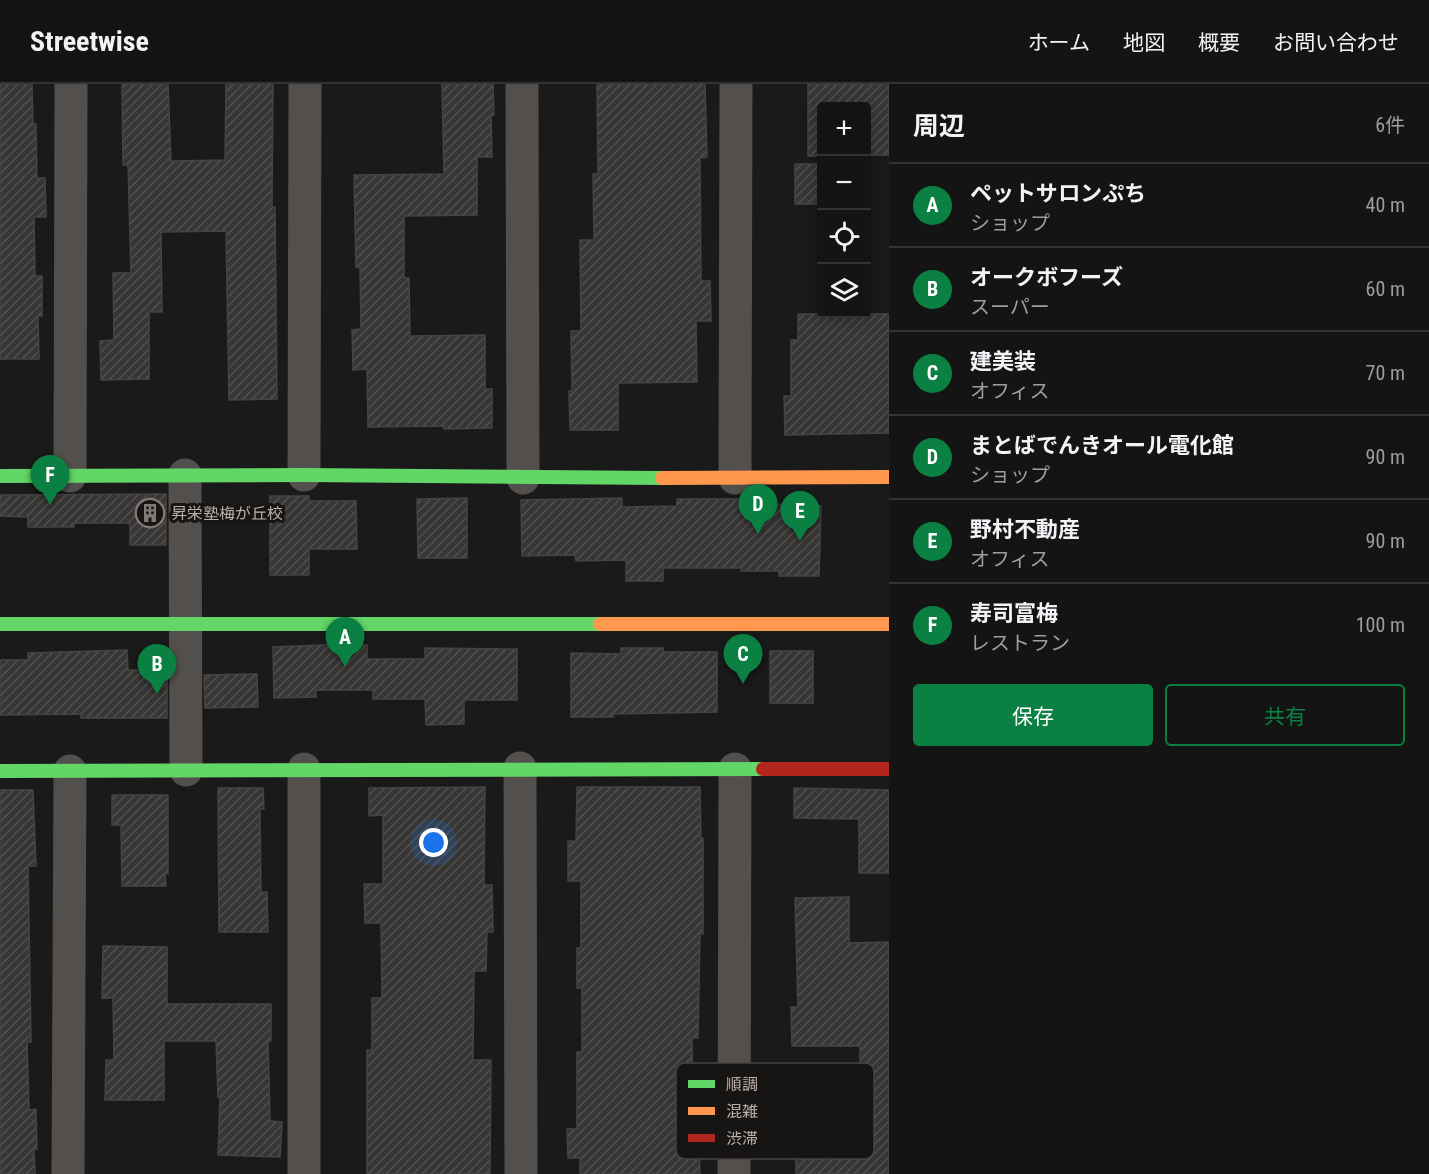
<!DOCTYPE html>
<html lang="ja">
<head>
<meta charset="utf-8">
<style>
  :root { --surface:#141414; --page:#212122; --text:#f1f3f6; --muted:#9d9ea0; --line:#333334; --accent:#0b8043 }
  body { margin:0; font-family:"Roboto Condensed","Noto Sans JP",sans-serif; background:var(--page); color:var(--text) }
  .controls { position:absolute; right:18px; top:18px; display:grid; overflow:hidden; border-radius:6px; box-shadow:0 3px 15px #0003 }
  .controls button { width:54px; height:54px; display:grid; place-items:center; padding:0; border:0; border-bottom:2px solid var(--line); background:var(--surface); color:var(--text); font:30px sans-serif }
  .you { position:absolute; left:434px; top:759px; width:21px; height:21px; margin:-15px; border:4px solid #fff; border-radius:50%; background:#1a73e8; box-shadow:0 0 0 9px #1a73e833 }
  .badge { display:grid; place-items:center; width:39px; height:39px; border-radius:50%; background:var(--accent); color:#fff; font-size:20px; font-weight:700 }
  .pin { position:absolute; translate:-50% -50px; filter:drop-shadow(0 2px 3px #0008) }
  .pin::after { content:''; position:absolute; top:32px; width:21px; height:18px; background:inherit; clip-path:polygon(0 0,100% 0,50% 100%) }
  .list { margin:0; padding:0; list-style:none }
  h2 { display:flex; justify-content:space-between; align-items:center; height:78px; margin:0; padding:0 24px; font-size:26px }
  h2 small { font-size:20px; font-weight:400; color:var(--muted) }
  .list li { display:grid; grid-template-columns:39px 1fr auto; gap:18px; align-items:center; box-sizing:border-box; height:84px; padding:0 24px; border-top:2px solid var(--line) }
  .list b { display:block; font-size:22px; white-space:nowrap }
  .list p { margin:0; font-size:20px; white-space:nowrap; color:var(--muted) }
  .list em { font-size:20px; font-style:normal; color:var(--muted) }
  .actions { display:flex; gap:12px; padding:18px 24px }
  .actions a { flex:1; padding:14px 0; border:2px solid var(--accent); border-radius:6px; text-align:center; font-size:21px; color:var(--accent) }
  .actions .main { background:var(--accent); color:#fff }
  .icon { flex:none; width:33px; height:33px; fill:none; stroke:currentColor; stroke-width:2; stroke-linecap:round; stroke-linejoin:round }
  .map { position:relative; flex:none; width:889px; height:1090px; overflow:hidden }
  header { display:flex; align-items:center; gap:36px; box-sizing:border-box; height:84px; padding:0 30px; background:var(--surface); border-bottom:2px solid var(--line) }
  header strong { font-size:28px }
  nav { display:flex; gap:33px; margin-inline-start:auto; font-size:21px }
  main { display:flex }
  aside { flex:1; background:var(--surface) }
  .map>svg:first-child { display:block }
</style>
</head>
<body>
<header>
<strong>Streetwise</strong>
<nav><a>ホーム</a><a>地図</a><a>概要</a><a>お問い合わせ</a></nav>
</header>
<main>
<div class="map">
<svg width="889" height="1090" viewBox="0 0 889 1090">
  <defs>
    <pattern id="building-hatch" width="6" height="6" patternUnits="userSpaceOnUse" patternTransform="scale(1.5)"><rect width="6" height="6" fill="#373634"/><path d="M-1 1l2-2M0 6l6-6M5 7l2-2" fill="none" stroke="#52514f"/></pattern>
  </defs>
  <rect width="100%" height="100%" fill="#1a1a1a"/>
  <g fill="url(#building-hatch)" stroke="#464442" stroke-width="1.5">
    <polygon points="0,0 32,0 33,40 36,40 37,94 45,94 46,133 34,133 35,192 42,192 42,232 38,232 39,275 0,275"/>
    <polygon points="122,0 168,0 171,77 225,76 226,0 273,0 272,123 275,123 277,315 229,316 226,147 161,148 162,228 149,228 149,295 101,296 100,257 114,256 113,189 131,189 128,81 123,81"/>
    <polygon points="442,0 493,0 494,31 491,31 492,73 477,73 477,131 404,132 404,194 409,194 410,252 485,251 485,305 492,305 492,344 444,345 444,342 368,343 367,285 353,286 352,246 361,245 360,183 356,183 354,91 444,90"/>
    <polygon points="597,0 705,0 707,73 700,74 701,197 710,197 711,237 696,237 697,298 618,299 618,346 570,346 569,307 572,307 571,247 581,247 580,156 594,156 593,90 598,90"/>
    <polygon points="808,0 889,0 889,71 867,71 867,22 822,22 822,72 808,72"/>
    <rect x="795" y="80" width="27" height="40"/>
    <polygon points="798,230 889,230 889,349 785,351 784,312 791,312 791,256 798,256"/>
    <polygon points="166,410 166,461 130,461 130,439 74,439 74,443 28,443 28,433 0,432 0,411"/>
    <polygon points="270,412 309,412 309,417 356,417 357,465 309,465 309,491 270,491"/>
    <polygon points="467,414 467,474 418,474 417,415"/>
    <polygon points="622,414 622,423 677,422 677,415 742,415 742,414 775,414 775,420 821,422 819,492 779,492 779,487 741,487 741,484 663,484 663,497 626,497 626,476 576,477 575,471 522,472 521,416"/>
    <polygon points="324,561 367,561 367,575 425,575 425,564 517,565 517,616 464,616 464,640 426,641 425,615 373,615 373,606 316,606 316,613 274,614 273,563"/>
    <polygon points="621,564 663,564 663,568 717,568 717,628 613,630 613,633 571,633 571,569 621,570"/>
    <polygon points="127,566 128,586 167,586 167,634 81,634 81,630 0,631 0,576 28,576 28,569"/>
    <rect x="770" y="567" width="43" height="52"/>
    <polygon points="257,590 258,623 205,624 204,591"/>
    <polygon points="485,703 484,801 492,801 493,848 487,848 486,887 474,887 473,976 491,976 490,1090 367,1090 367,966 372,966 372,914 382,914 381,839 365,839 364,800 383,800 383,731 369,732 369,704"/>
    <polygon points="577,703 700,703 701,754 703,754 703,850 700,850 698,954 692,954 693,1026 715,1025 715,1065 699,1065 700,1090 580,1090 580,1074 568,1074 567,1045 577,1045 577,968 582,968 582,904 577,904 577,864 581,864 581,797 568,797 568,757 576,757"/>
    <polygon points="218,704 263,704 264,725 260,725 261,808 267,808 268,848 219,848"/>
    <polygon points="794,704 889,706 889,789 859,789 859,735 794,734"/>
    <polygon points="0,706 33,706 36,782 28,782 31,958 27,958 29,1026 36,1025 37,1065 34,1065 35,1090 0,1090"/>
    <polygon points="112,711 168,711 168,790 165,790 166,802 122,802 121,741 112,741"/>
    <polygon points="849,813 849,859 889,858 889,1090 796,1090 795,1032 815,1032 815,1021 860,1020 860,962 792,962 791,923 798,923 795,814"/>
    <polygon points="103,862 167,863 167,920 271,920 271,957 268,957 270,1037 282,1038 280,1073 218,1071 220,1013 218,1013 216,957 164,957 164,1016 105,1016 106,976 114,976 113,914 102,914"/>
  </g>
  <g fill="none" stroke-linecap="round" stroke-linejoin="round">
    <g stroke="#534f4d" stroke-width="33">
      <polyline points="522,0 523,394"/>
      <polyline points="185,391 186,686"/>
      <polyline points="304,391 305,0"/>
      <polyline points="70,392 71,0"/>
      <polyline points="735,394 736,0"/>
      <polyline points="520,684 521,1090"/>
      <polyline points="68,1090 70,687"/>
      <polyline points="304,1090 304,685"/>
      <polyline points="734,1090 735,685"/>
    </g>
    <g stroke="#63d668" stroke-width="14">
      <polyline points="0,392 304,391 662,394"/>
      <polyline points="0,540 600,540"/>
      <polyline points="0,687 763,685"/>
    </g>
    <g stroke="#ff974d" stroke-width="14">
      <polyline points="662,394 889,393"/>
      <polyline points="600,540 889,540"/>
    </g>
    <polyline stroke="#b3261e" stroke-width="14" points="763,685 889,685"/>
  </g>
  <defs>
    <g id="building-ring" transform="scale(1.5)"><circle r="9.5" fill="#161513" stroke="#837b78" stroke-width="1.5"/><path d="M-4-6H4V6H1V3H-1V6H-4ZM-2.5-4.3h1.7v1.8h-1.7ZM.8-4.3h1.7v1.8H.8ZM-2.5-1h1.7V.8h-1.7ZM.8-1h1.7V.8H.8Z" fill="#837b78"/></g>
  </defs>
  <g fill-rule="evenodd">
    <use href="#building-ring" x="150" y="429"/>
  </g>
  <g text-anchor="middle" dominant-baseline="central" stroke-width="6" stroke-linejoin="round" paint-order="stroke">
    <g font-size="16" fill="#bcafaa" stroke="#161513" text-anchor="start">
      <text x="171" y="429">昇栄塾梅が丘校</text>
    </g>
  </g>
  <rect x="676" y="979" width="198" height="96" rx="9" fill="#161513" stroke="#484340" stroke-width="1.5"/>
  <rect x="688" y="996" width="27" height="8" fill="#63d668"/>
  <rect x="688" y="1023" width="27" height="8" fill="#ff974d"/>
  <rect x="688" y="1050" width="27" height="8" fill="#b3261e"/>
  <g font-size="16" fill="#bcafaa">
    <text x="726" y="1006">順調</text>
    <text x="726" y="1033">混雑</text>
    <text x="726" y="1060">渋滞</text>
  </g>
</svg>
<div class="controls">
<button>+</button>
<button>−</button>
<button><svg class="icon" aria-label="locate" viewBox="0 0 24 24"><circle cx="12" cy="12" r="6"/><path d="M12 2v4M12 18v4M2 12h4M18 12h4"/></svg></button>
<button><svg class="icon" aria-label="layers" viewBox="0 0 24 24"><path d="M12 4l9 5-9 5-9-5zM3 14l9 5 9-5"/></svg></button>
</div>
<div class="you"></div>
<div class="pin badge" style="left:345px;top:583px">A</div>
<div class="pin badge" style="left:157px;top:610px">B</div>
<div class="pin badge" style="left:743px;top:600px">C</div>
<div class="pin badge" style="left:758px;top:450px">D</div>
<div class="pin badge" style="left:800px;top:457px">E</div>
<div class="pin badge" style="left:50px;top:421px">F</div>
</div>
<aside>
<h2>周辺<small>6件</small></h2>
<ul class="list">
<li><span class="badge">A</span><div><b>ペットサロンぷち</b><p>ショップ</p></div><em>40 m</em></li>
<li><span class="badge">B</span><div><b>オークボフーズ</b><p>スーパー</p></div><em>60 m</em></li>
<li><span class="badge">C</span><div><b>建美装</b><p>オフィス</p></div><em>70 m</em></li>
<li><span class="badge">D</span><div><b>まとばでんきオール電化館</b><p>ショップ</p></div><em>90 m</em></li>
<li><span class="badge">E</span><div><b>野村不動産</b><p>オフィス</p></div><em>90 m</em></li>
<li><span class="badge">F</span><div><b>寿司富梅</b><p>レストラン</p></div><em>100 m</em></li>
</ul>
<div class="actions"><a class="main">保存</a><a>共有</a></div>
</aside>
</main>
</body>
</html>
